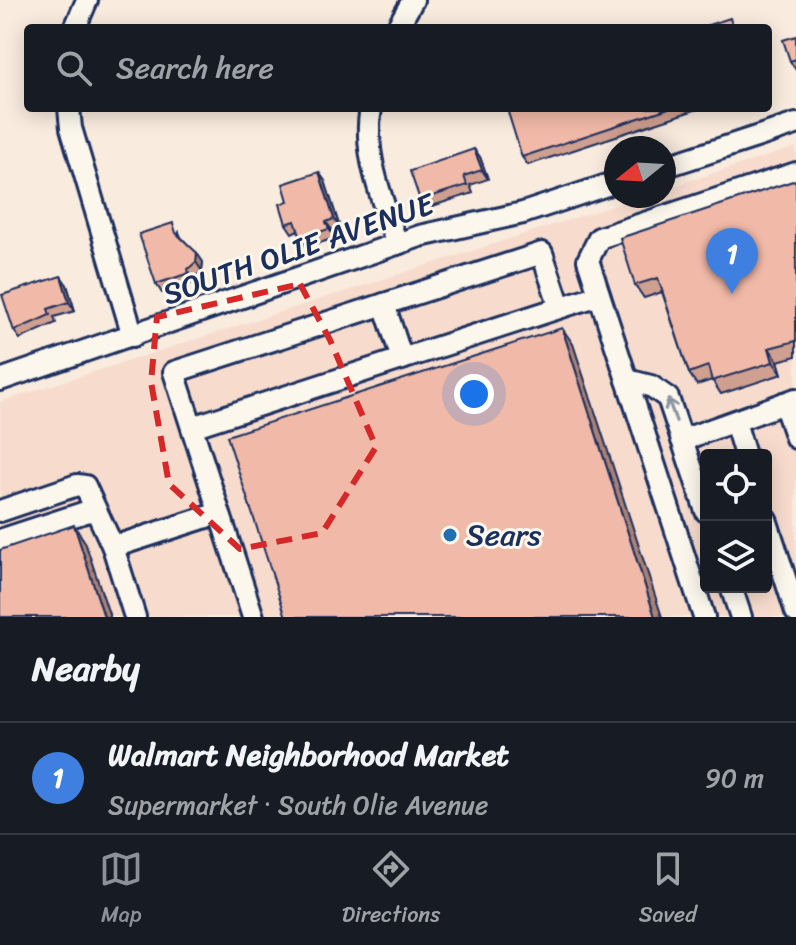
<!DOCTYPE html>
<html lang="en">
<head>
<meta charset="utf-8">
<style>
  :root { --surface:#171b24; --page:#20242c; --text:#f1f3f6; --muted:#9ea1a6; --line:#363941; --accent:#8c9099 }
  body { margin:0; font-family:Sriracha,sans-serif; background:var(--page); color:var(--text) }
  .controls { position:absolute; right:24px; bottom:24px; display:grid; overflow:hidden; border-radius:8px; box-shadow:0 4px 20px #0003 }
  .controls button { width:72px; height:72px; display:grid; place-items:center; padding:0; border:0; border-bottom:2px solid var(--line); background:var(--surface); color:var(--text); font:40px sans-serif }
  .compass { position:absolute; left:604px; top:136px; width:72px; height:72px; border-radius:50%; background:var(--surface); box-shadow:0 4px 20px #0003; rotate:252deg }
  .you { position:absolute; left:474px; top:394px; width:28px; height:28px; margin:-20px; border:6px solid #fff; border-radius:50%; background:#1a73e8; box-shadow:0 0 0 12px #1a73e833 }
  .badge { display:grid; place-items:center; width:52px; height:52px; border-radius:50%; background:var(--accent); color:#fff; font-size:26px; font-weight:700 }
  .pin { position:absolute; translate:-50% -66px; filter:drop-shadow(0 2px 4px #0008) }
  .pin::after { content:''; position:absolute; top:42px; width:28px; height:24px; background:inherit; clip-path:polygon(0 0,100% 0,50% 100%) }
  .list { margin:0; padding:0; list-style:none }
  h2 { display:flex; justify-content:space-between; align-items:center; height:104px; margin:0; padding:0 32px; font-size:34px }
  h2 small { font-size:26px; font-weight:400; color:var(--muted) }
  .list li { display:grid; grid-template-columns:52px 1fr auto; gap:24px; align-items:center; box-sizing:border-box; height:112px; padding:0 32px; border-top:2px solid var(--line) }
  .list b { display:block; font-size:30px; white-space:nowrap }
  .list p { margin:0; font-size:26px; white-space:nowrap; color:var(--muted) }
  .list em { font-size:26px; font-style:normal; color:var(--muted) }
  .icon { flex:none; width:44px; height:44px; fill:none; stroke:currentColor; stroke-width:2; stroke-linecap:round; stroke-linejoin:round }
  .map { position:relative; flex:none; width:796px; height:617px; overflow:hidden }
  .search { position:absolute; background:var(--surface); box-shadow:0 4px 20px #0003; left:24px; right:24px; top:24px; height:88px; display:flex; align-items:center; gap:20px; box-sizing:border-box; padding:0 28px; border-radius:8px; color:var(--muted); font-size:30px }
  .sheet { height:216px; background:var(--surface) }
  nav { display:flex; justify-content:space-around; align-items:center; box-sizing:border-box; height:112px; border-top:2px solid var(--line); background:var(--surface); font-size:22px; color:var(--muted) }
  nav a { display:grid; justify-items:center; gap:4px }
  nav .on { color:var(--accent) }
  .map>svg:first-child { display:block }
</style>
</head>
<body>
<div class="map">
<svg width="796" height="617" viewBox="0 0 796 617">
  <rect width="100%" height="100%" fill="#f9ebde"/>
  <filter id="ink" filterUnits="userSpaceOnUse"><feTurbulence type="fractalNoise" baseFrequency=".0125" numOctaves="2"/><feDisplacementMap in="SourceGraphic" scale="16" xChannelSelector="R" yChannelSelector="G"/><feConvolveMatrix kernelMatrix="1 2 1 2 8 2 1 2 1" color-interpolation-filters="sRGB"/></filter>
  <g filter="url(#ink)">
    <path fill="#f7dcce" fill-rule="evenodd" d="M796,147v470h-796v-215l643,-206h21v-7zM706,455h60v132h-60z"/>
    <g fill="none" stroke-linecap="round" stroke-linejoin="round">
      <g stroke="#1b2f5e" stroke-width="26">
        <g id="minor">
          <polyline points="75,28 87,0"/>
          <polyline points="397,28 413,0"/>
          <polyline points="69,108 71,128 133,336"/>
          <path d="M371,108c-9,45 12,93 26,136"/>
          <polyline points="664,167 796,124"/>
          <polyline points="384,304 402,359"/>
          <polyline points="0,380 420,236 523,213 616,182"/>
          <polyline points="627,380 651,386 668,398 706,511"/>
          <polyline points="784,403 796,438"/>
          <polyline points="735,422 745,455"/>
          <polyline points="192,427 599,295"/>
          <polyline points="682,440 796,399"/>
          <polyline points="0,511 77,485 85,486 113,547 219,513"/>
          <polyline points="766,519 796,612"/>
          <polyline points="0,540 95,509"/>
          <polyline points="113,547 135,617"/>
          <polyline points="731,587 741,617"/>
          <polyline points="253,617 174,372 542,253 560,307"/>
          <polyline points="704,617 588,260 599,238 796,173"/>
        </g>
      </g>
      <use href="#minor" stroke="#fbf7ec" stroke-width="20"/>
    </g>
    <g fill="#cf9f90" stroke="#1b2f5e" stroke-width="2">
      <polygon points="796,36 796,70 790,61"/>
      <polygon points="512,108 701,108 528,165 522,157"/>
      <polygon points="474,149 480,157 488,179 470,185 473,193 426,208 420,200"/>
      <polygon points="796,180 796,356 778,361 782,374 721,394 712,380 697,385 689,373 662,292 644,298 635,285"/>
      <polygon points="325,181 340,228 332,230 335,238 307,247 301,238 298,230 292,233 286,224 288,201"/>
      <polygon points="179,232 181,237 203,262 202,271 194,278 195,282 162,293 156,284"/>
      <polygon points="67,285 75,311 54,317 56,323 20,339 14,331"/>
    </g>
    <g fill="#a98275" stroke="#1b2f5e" stroke-width="2">
      <polygon points="474,149 480,157 488,179 482,170"/>
      <polygon points="319,172 325,181 340,228 334,219"/>
      <polygon points="326,222 332,230 335,238 329,229"/>
      <polygon points="197,253 203,262 202,271 196,262"/>
      <polygon points="61,276 67,285 75,311 69,302"/>
      <polygon points="562,328 573,344 662,617 655,617"/>
      <polygon points="769,348 778,361 782,374 773,362"/>
      <polygon points="74,525 85,542 110,617 104,617"/>
    </g>
    <g fill="#f1b9a7" stroke="#1b2f5e" stroke-width="2">
      <polygon points="730,18 733,28 699,28"/>
      <polygon points="796,36 796,59 790,61 783,40"/>
      <polygon points="512,108 669,108 522,157 507,109"/>
      <polygon points="474,149 482,170 464,176 467,185 420,200 410,171"/>
      <polygon points="319,172 334,219 326,222 329,229 301,238 295,221 286,224 280,204 288,201 283,184"/>
      <polygon points="796,180 796,341 769,348 773,362 712,381 708,366 689,373 658,278 635,285 620,238"/>
      <polygon points="173,223 176,233 197,253 196,262 188,269 189,273 156,284 139,234"/>
      <polygon points="61,276 69,302 48,309 50,315 14,331 2,295"/>
      <polygon points="562,328 655,617 286,617 227,436"/>
      <polygon points="74,525 104,617 0,617 0,550"/>
    </g>
    <defs><path id="oneway-shaft" d="M-6 0H5M1.5-3L5.5 0L1.5 3" fill="none" stroke-width="1.6" stroke-linecap="round" stroke-linejoin="round" transform="scale(2)"/></defs>
    <use stroke="#8b93a5" href="#oneway-shaft" transform="translate(672 410) rotate(-110)"/>
  </g>
  <path fill="none" stroke="#d62828" stroke-width="6" stroke-dasharray="16 10" stroke-linejoin="round" d="M300,284l30,56 46,107 -54,86 -82,16 -71,-65 -18,-102 6,-65z"/>
  <circle fill="#1f6fb2" stroke="#fbf7ec" stroke-width="3" cx="450" cy="535" r="8"/>
  <g text-anchor="middle" dominant-baseline="central" stroke-width="6" stroke-linejoin="round" paint-order="stroke">
    <g font-size="30" fill="#1b2f5e" stroke="#fbf7ec">
      <text transform="translate(298 249) rotate(-19)">SOUTH OLIE AVENUE</text>
    </g>
    <g font-size="30" fill="#1b2f5e" stroke="#fbf7ec" text-anchor="start">
      <text x="466" y="535">Sears</text>
    </g>
  </g>
</svg>
<div class="controls">
<button><svg class="icon" aria-label="locate" viewBox="0 0 24 24"><circle cx="12" cy="12" r="6"/><path d="M12 2v4M12 18v4M2 12h4M18 12h4"/></svg></button>
<button><svg class="icon" aria-label="layers" viewBox="0 0 24 24"><path d="M12 4l9 5-9 5-9-5zM3 14l9 5 9-5"/></svg></button>
</div>
<svg class="compass" viewBox="-18 -18 36 36"><path d="M0-13l5 13h-10z" fill="#e53935"/><path d="M0 13l5-13h-10z" fill="#9ea1a6"/></svg>
<div class="you"></div>
<div class="pin badge" style="left:732px;top:294px;background:#3f7fe0">1</div>
<div class="search"><svg class="icon" aria-label="search" viewBox="0 0 24 24"><circle cx="10" cy="10" r="6"/><path d="M15 15l6 6"/></svg>Search here</div>
</div>
<section class="sheet">
<h2>Nearby<small></small></h2>
<ul class="list">
<li><span class="badge" style="background:#3f7fe0">1</span><div><b>Walmart Neighborhood Market</b><p>Supermarket · South Olie Avenue</p></div><em>90 m</em></li>
</ul>
</section>
<nav>
<a class="on"><svg class="icon" aria-label="map" viewBox="0 0 24 24"><path d="M3 6l6-2 6 2 6-2v14l-6 2-6-2-6 2zM9 4v14M15 6v14"/></svg>Map</a>
<a><svg class="icon" aria-label="directions" viewBox="0 0 24 24"><path d="M12 3l9 9-9 9-9-9zM9 14v-3h6M13 9l2 2-2 2"/></svg>Directions</a>
<a><svg class="icon" aria-label="saved" viewBox="0 0 24 24"><path d="M7 4h10v16l-5-4-5 4z"/></svg>Saved</a>
</nav>
</body>
</html>
